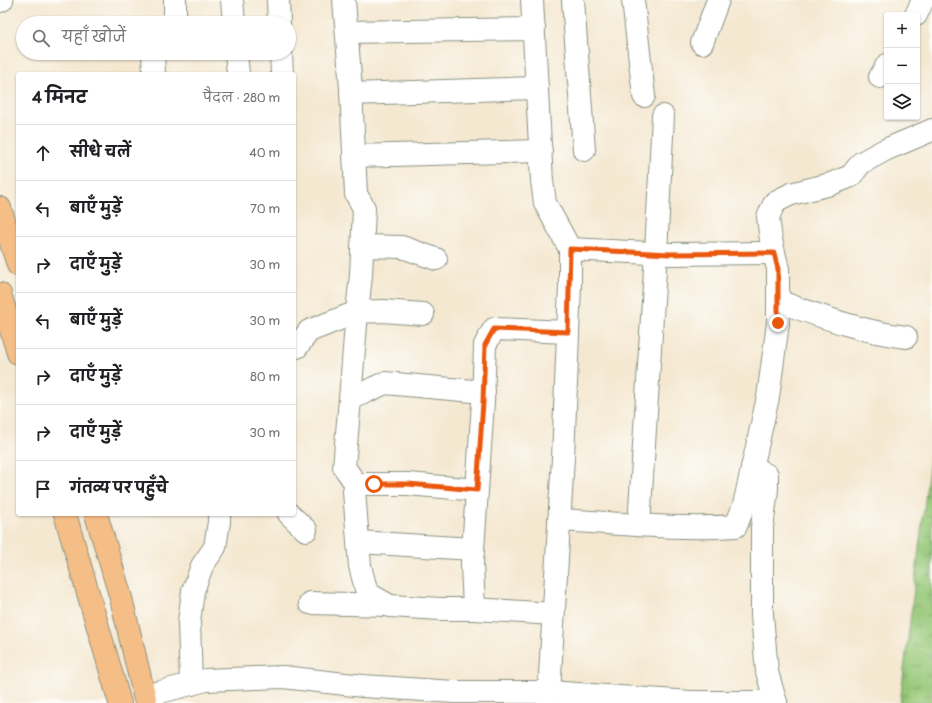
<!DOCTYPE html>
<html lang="hi">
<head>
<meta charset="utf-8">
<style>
  :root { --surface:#fff; --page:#f6f6f6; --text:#202124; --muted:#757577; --line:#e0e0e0 }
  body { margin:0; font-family:Pangolin,"Playpen Sans Deva",sans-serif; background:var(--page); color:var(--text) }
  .controls { position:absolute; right:12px; top:12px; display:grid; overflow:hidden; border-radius:4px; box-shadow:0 1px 3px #0004 }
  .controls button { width:36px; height:36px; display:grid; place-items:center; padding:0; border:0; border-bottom:1px solid var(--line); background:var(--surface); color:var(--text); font:20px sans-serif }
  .stop { position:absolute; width:12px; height:12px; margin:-9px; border:3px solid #ea580c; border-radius:50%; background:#fff }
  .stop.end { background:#ea580c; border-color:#fff; box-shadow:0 1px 4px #0008 }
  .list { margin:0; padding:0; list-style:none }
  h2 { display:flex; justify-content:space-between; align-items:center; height:52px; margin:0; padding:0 16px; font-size:17px }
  h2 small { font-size:13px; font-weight:400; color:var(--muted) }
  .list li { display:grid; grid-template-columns:26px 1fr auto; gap:12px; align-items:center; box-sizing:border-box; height:56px; padding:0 16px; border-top:1px solid var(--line) }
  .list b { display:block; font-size:15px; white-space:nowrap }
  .list em { font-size:13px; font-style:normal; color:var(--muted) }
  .icon { flex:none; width:22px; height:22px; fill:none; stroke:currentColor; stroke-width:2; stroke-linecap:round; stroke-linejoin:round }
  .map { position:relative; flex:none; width:932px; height:703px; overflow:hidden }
  .search { position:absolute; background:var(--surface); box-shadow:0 1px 3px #0004; left:16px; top:16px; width:280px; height:44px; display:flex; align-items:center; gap:10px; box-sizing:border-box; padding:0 14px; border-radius:22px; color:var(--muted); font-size:15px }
  .panel { position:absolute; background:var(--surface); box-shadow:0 1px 3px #0004; left:16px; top:72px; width:280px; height:444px; border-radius:4px }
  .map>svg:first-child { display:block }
</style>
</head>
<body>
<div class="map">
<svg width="932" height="703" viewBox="0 0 932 703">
  <defs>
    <pattern id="grass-tufts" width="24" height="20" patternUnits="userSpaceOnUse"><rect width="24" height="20" fill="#95c777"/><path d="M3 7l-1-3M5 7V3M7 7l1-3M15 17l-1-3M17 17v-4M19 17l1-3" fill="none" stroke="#79a362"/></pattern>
  </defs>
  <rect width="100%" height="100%" fill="#fdfcf7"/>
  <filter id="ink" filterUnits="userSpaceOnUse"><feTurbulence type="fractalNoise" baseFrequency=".025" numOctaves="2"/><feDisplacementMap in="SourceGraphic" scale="8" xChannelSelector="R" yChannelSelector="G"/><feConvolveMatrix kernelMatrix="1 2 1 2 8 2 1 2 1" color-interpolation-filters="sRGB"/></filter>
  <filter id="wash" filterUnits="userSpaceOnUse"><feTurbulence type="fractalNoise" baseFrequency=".012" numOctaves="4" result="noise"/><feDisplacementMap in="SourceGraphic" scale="16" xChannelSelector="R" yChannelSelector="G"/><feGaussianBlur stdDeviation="0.9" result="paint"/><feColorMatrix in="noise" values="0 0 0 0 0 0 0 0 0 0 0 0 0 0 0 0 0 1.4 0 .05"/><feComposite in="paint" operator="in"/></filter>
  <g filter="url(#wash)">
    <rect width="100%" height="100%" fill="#f4e8d1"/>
    <polygon fill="url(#grass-tufts)" stroke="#5a8256" points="932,443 932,703 900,703"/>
  </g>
  <g filter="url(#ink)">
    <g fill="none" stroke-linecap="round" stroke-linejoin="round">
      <g stroke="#8a9282" stroke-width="24">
        <g id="minor">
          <polyline points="175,0 175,23"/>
          <polyline points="232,0 234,23"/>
          <polyline points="278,0 279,23"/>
          <polyline points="532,0 542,181 545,203 570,249 570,285 563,458 549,692"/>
          <polyline points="573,0 584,150"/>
          <polyline points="633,0 644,96"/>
          <polyline points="0,1 2,0"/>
          <polyline points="916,15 923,0"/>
          <polyline points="347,32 534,29"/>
          <polyline points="702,43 718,0"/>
          <polyline points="153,53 154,74"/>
          <polyline points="236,53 238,74"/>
          <polyline points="281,53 282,74"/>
          <polyline points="880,77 887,65"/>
          <polyline points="351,94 537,88"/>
          <polyline points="354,156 541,151"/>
          <polyline points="362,246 402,247 436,259"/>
          <polyline points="570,249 671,254 774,253"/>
          <path d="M778,301c42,15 84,31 128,36"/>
          <polyline points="294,347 297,347 309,331 357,312 361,275 364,208 356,194 351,89 344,0"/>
          <polyline points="350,399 357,312 383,311 423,314"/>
          <polyline points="752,467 767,475 767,489 762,527 762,615 767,672 776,703"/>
          <polyline points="356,484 344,467 350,399 385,383 484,392"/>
          <polyline points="477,490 408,484 356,484 354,491 360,566 367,593 390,606 441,609 474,609 553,614"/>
          <polyline points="289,514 306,530"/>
          <path d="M559,520c59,3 118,10 177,6l8,-21 24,-108 10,-74v-54l-7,-29 -3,-23 7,-15 16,-8 40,-10 20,-8 10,-13 24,-13 47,-20"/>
          <polyline points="639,525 656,253 663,116"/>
          <polyline points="358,542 473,549"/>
          <polyline points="310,603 387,605"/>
          <polyline points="474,609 472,564 483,402 485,345 494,329 568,332"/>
          <polyline points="191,684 189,622 193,591 202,566 215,547 219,522 219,514"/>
          <polyline points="145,696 206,680 283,677 363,686 454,692 549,692 690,702 776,702"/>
        </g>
      </g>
      <g stroke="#8a9282" stroke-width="24">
        <g id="major">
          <polyline points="0,208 18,265"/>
          <polyline points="0,294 18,353"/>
          <polyline points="65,514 120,703"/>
          <polyline points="96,514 121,598 146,703"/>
        </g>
      </g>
      <use href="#minor" stroke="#fff" stroke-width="22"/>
      <use href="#major" stroke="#f6be87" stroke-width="22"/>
    </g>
  </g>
  <g fill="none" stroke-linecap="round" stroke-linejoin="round" filter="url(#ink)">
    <polyline stroke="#ea580c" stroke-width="5" points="374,484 408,484 477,490 483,402 485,345 494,329 568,332 570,249 671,254 774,253 778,269 778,323"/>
  </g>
</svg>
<div class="controls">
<button>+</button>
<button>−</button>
<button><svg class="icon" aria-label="layers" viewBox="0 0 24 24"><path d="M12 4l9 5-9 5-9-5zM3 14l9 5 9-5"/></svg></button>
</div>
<div class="stop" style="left:374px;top:484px"></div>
<div class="stop end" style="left:778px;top:323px"></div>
<div class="search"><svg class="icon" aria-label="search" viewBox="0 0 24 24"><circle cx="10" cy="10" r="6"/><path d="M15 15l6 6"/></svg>यहाँ खोजें</div>
<section class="panel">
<h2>4 मिनट<small>पैदल · 280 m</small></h2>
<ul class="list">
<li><svg class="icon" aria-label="ahead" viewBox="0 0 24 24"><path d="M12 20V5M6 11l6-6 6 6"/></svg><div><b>सीधे चलें</b></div><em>40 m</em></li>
<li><svg class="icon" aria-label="left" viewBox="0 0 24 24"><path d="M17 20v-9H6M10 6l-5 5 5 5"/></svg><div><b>बाएँ मुड़ें</b></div><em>70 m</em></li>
<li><svg class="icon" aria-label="right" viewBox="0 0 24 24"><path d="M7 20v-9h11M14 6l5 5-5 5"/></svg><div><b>दाएँ मुड़ें</b></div><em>30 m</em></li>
<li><svg class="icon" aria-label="left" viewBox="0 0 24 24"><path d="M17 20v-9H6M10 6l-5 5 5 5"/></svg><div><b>बाएँ मुड़ें</b></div><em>30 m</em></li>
<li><svg class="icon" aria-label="right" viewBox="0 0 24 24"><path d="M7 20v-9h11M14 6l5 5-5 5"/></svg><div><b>दाएँ मुड़ें</b></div><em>80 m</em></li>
<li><svg class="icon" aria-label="right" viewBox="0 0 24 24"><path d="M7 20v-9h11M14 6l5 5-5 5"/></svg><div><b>दाएँ मुड़ें</b></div><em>30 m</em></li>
<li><svg class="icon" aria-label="arrive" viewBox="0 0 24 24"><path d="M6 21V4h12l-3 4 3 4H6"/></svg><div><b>गंतव्य पर पहुँचे</b></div></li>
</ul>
</section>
</div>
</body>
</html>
